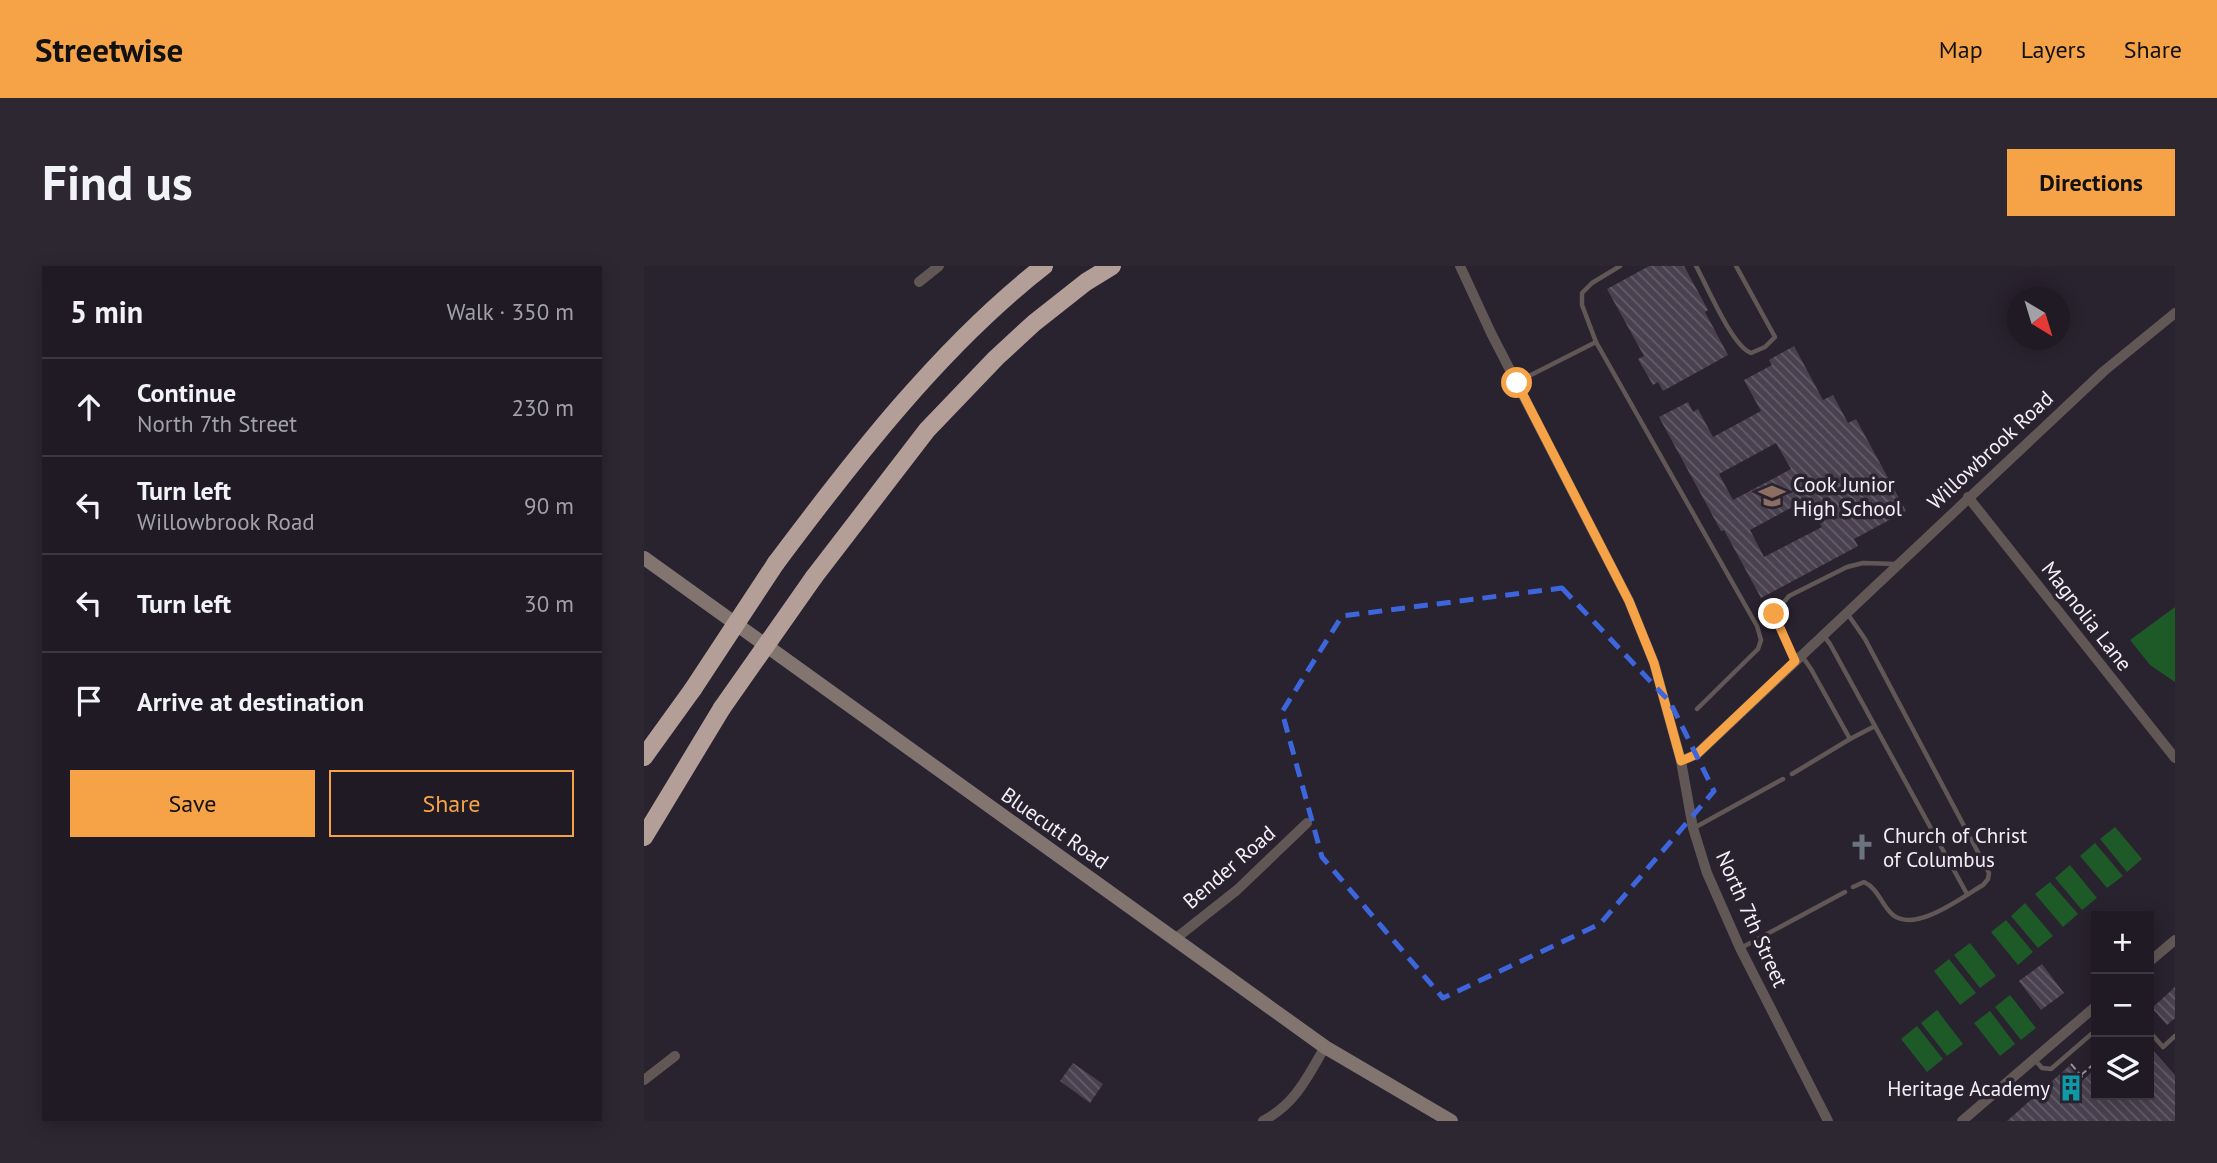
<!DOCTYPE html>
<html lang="en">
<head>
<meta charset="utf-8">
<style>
  :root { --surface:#1f1a23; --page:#2c2730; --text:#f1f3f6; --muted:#a1a1a6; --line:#3c3841; --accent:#f6a247 }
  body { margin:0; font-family:"PT Sans",sans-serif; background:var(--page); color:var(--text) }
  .controls { position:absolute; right:21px; bottom:21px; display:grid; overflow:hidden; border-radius:0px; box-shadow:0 4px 18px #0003 }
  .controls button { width:63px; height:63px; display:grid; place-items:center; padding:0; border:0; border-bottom:2px solid var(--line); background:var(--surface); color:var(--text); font:35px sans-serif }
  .compass { position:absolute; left:1363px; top:21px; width:63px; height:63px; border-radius:50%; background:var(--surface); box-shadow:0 4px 18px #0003; rotate:142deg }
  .stop { position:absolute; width:21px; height:21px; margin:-16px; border:5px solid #f6a247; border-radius:50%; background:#fff }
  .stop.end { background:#f6a247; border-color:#fff; box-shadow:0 2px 7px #0008 }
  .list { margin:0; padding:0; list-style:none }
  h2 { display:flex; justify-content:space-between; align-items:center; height:91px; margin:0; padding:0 28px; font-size:30px }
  h2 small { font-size:23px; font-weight:400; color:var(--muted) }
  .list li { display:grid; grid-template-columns:46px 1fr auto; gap:21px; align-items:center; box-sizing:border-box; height:98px; padding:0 28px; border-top:2px solid var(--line) }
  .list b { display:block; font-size:26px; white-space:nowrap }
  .list p { margin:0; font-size:23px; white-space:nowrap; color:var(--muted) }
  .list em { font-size:23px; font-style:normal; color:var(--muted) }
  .actions { display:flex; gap:14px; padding:21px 28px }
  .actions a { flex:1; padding:16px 0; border:2px solid var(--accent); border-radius:0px; text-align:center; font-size:24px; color:var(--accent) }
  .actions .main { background:var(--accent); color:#111 }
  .icon { flex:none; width:38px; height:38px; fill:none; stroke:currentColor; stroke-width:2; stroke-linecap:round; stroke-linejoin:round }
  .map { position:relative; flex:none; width:1531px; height:855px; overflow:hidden; border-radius:0px }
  header { display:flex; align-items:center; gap:42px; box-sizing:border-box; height:98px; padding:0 35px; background:var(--accent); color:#111 }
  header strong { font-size:33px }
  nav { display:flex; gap:38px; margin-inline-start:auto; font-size:24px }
  .intro { display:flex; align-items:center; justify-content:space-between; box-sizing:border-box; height:168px; padding:0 42px }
  h1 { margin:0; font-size:49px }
  .button { padding:18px 32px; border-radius:0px; background:var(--accent); color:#111; font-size:24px; font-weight:700 }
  main { display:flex; gap:42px; padding:0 42px }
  aside { flex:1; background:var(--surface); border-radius:0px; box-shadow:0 4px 18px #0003 }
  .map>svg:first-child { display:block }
</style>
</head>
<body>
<header>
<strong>Streetwise</strong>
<nav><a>Map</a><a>Layers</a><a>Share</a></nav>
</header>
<div class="intro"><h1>Find us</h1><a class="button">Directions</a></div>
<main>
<aside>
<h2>5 min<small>Walk · 350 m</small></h2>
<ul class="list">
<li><svg class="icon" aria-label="ahead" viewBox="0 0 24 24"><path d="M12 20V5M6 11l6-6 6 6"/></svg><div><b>Continue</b><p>North 7th Street</p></div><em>230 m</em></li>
<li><svg class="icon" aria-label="left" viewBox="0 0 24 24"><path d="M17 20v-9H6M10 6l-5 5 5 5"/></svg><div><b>Turn left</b><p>Willowbrook Road</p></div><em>90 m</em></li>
<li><svg class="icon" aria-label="left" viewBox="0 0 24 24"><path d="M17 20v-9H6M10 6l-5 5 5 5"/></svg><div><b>Turn left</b></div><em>30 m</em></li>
<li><svg class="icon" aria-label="arrive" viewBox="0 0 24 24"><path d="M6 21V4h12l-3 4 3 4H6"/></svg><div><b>Arrive at destination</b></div></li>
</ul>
<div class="actions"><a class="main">Save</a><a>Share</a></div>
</aside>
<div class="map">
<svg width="1531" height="855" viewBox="0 0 1531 855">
  <defs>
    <pattern id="building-back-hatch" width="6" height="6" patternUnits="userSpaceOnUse" patternTransform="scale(1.75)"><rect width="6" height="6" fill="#4a4150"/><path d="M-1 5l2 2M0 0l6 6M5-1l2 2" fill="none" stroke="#655d6a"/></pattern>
  </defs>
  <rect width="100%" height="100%" fill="#29222f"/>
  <g fill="#1e5928">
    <polygon points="1531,341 1531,416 1506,399 1486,374"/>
    <polygon points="1471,561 1498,593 1483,606 1456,573"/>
    <polygon points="1451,577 1479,610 1463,622 1436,590"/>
    <polygon points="1426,599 1453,632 1438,644 1411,612"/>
    <polygon points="1406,616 1434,648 1419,661 1391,628"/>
    <polygon points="1381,637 1409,670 1394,682 1367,650"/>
    <polygon points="1362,654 1389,686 1374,699 1347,666"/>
    <polygon points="1326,677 1352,710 1336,722 1310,689"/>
    <polygon points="1305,693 1332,727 1316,739 1290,705"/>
    <polygon points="1366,729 1392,762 1377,774 1351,741"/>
    <polygon points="1293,744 1319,778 1303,790 1277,757"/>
    <polygon points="1346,745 1371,778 1356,790 1330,757"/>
    <polygon points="1273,760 1299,793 1283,806 1257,773"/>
  </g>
  <g fill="url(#building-back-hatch)" fill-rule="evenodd">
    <polygon points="1005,0 1040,0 1064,44 1061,46 1084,89 1019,125 1014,116 1009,119 994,93 1000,90 963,23"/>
    <path d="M1150,80l29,54 10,-5 15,28 8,-4 50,92 -52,28 4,7 -97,52 -37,-68 -3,1 -62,-114 29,-15 5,10 5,-3 15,28 48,-26 -17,-31 28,-15 -3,-5zM1132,177l15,26 -58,31 -14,-26zM1163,233l15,28 -58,30 -14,-27z"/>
    <polygon points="1398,698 1420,727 1397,744 1375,715"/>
    <polygon points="1531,721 1531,752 1523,759 1508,742"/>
    <polygon points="1505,780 1531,809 1531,855 1363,855 1425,800 1438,815 1452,802 1452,829 1505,829"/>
    <polygon points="429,797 459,818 446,837 416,815"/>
  </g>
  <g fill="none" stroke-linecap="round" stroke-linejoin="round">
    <g stroke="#98929d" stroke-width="2" stroke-dasharray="7 3.5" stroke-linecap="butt">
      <polyline points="1427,798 1440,813"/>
      <polyline points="1437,809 1452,796"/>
    </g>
    <g stroke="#615855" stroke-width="4.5">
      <polyline points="976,0 948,17 938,27 938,39 952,76 1113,360 1117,374 1114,383 1053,443"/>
      <path d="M1052,0c11,20 36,80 55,87l14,-6 10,-10 -39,-71"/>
      <polyline points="873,116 952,76"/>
      <path d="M1203,347l18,26 124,234 -1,6 -5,6c-21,12 -67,48 -90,30 -12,-10 -14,-26 -29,-33l-11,5"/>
      <polyline points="1179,369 1186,378 1323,628"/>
      <polyline points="1158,390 1167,403 1206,473 1231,460"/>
      <polyline points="1151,395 1130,348 1145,330 1203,301 1219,297 1253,298"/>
      <polyline points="1148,508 1206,473"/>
      <polyline points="1050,562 1139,513"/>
      <polyline points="1097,682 1201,626"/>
      <polyline points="1505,765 1519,781 1531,770"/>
      <polyline points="1391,794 1398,802 1407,803 1452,764"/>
    </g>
    <g stroke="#615855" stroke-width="10">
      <polyline points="816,0 847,67 985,335 1010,397 1037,495 1049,562 1063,607 1096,682 1184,855"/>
      <polyline points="275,16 295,0"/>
      <polyline points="1324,231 1531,492"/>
      <polyline points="1037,495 1053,488 1460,105 1531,47"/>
      <polyline points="531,673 593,624 663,557"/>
      <polyline points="1505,696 1531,674"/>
      <polyline points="0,814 31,790"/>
      <path d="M619,855c33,-18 43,-42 62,-74"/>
      <polyline points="1318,855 1452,740"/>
    </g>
    <polyline stroke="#827570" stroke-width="14" points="0,292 681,781 807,855"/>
    <g stroke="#b39f97" stroke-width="18">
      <path d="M132,297c77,-103 166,-218 268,-297"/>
      <polyline points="170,311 283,164 352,92 390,57 442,16 468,0"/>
      <polyline points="0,491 49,423"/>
      <polyline points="0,571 78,442"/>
    </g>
    <g stroke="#b39f97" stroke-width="18">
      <polyline points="49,423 132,297"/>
      <polyline points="78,442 170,311"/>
    </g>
  </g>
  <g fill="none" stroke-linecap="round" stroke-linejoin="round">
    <polyline stroke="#f6a247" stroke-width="9" points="873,117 985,335 1010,397 1037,495 1053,488 1151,395 1130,348"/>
  </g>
  <path fill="none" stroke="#3d66dd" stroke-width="5" stroke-dasharray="14 9" stroke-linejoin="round" d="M918,322l108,114 44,89 -114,133 -157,74 -121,-141 -40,-145 60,-96z"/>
  <defs>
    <g id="school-bare" transform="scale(2.1)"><path d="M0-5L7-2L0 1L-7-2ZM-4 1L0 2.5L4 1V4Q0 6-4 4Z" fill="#8d6e63" stroke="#29222f" stroke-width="2.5" paint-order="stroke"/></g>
    <g id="church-bare" transform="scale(2.1)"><path d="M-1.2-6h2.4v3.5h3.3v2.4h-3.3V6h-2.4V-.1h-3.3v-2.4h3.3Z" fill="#6b7280" stroke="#29222f" stroke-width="2.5" paint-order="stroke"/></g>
    <g id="building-bare" transform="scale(2.1)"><path d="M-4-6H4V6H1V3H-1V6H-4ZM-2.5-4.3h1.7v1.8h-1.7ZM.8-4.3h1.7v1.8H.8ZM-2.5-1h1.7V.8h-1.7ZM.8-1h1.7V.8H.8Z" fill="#0f9aa8" stroke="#29222f" stroke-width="2.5" paint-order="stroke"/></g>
  </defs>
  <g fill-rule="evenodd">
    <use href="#school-bare" x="1128" y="230"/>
    <use href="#church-bare" x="1218" y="581"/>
    <use href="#building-bare" x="1427" y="822"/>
  </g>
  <g text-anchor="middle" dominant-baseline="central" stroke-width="7" stroke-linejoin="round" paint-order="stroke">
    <g font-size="21" fill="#f4eff8" stroke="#29222f">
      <text transform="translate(1346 184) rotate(-43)">Willowbrook Road</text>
      <text transform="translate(1443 350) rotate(52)">Magnolia Lane</text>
      <text transform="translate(411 562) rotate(35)">Bluecutt Road</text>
      <text transform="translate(585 601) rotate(-41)">Bender Road</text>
      <text transform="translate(1108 653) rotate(66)">North 7th Street</text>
    </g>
    <g font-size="21" fill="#f4eff8" stroke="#29222f" text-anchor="start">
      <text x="1149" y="218">Cook Junior<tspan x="1149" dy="24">High School</tspan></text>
      <text x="1239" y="569">Church of Christ<tspan x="1239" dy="24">of Columbus</tspan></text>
      <text x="1406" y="822" text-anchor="end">Heritage Academy</text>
    </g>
  </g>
</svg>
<div class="controls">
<button>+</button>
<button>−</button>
<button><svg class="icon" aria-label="layers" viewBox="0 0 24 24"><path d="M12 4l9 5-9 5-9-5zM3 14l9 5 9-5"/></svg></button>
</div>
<svg class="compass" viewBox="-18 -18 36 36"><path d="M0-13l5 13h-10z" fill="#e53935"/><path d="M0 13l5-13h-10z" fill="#a1a1a6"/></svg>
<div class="stop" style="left:873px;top:117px"></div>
<div class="stop end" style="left:1130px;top:348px"></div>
</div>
</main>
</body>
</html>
